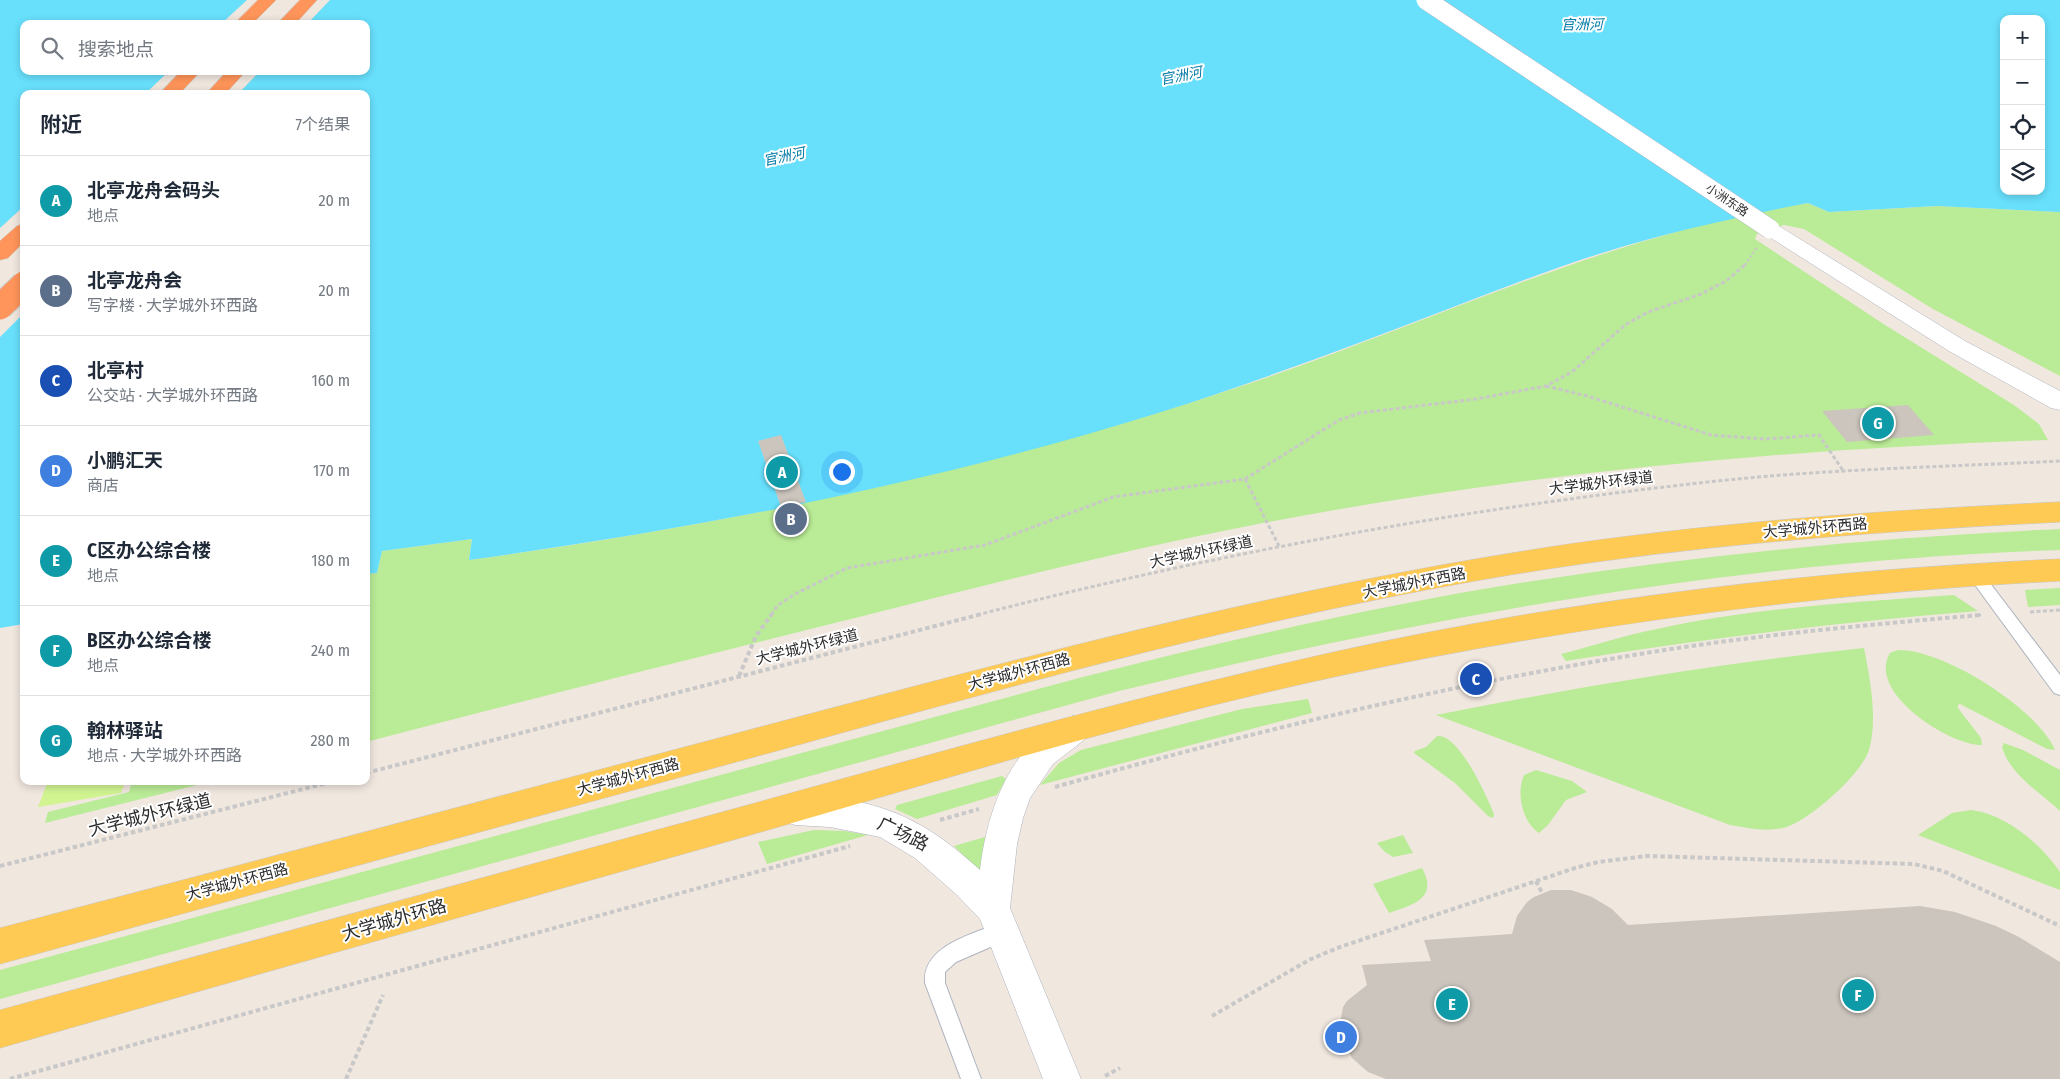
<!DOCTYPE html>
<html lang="zh">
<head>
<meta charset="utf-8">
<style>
  :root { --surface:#fff; --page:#f2f2f3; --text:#1f2937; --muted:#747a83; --line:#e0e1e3; --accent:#0f766e }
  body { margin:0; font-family:"Fira Sans Condensed","Noto Sans SC",sans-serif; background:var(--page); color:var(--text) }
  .controls { position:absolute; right:15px; top:15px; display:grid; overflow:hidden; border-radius:10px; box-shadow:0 2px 8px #0003 }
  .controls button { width:45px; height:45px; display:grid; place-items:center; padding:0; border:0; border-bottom:1px solid var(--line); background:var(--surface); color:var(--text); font:25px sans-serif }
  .you { position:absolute; left:841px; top:471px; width:18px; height:18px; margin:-12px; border:4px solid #fff; border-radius:50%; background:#1a73e8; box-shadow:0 0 0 8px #1a73e833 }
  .badge { display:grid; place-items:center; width:32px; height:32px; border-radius:50%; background:var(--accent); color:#fff; font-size:16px; font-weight:700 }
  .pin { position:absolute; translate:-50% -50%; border:2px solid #fff; box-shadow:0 1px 5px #0006 }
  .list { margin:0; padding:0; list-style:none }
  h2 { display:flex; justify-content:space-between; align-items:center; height:65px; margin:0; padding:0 20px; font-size:21px }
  h2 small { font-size:16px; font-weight:400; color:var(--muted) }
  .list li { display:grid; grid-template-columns:32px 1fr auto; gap:15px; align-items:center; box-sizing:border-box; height:90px; padding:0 20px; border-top:1px solid var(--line) }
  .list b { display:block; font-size:19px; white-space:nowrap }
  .list p { margin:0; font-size:16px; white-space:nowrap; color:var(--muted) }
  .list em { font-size:16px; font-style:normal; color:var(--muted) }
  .icon { flex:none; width:28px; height:28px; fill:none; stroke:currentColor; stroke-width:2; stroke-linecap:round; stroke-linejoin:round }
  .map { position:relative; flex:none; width:2060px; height:1079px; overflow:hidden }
  .search { position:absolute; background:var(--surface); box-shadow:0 2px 8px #0003; left:20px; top:20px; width:350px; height:55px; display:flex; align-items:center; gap:12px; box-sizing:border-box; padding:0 18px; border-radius:10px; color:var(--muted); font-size:19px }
  .panel { position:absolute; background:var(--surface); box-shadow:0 2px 8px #0003; left:20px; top:90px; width:350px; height:695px; border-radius:10px }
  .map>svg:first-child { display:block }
</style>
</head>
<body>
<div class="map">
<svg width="2060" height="1079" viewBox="0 0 2060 1079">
  <rect width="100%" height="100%" fill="#f0e7df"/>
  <g fill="#baeb96">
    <path d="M1808,203l21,9 108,-6 123,6v164l-127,-67 -129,-80 -20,-4 -27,9 -2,5 130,86 129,80 25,19 9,16c-267,9 -533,34 -795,85 -133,26 -264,59 -394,92 -165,41 -329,82 -493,125v-168l11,-1 5,-22 90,-12 -3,21c265,-36 528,-92 782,-177 186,-63 360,-149 557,-180z"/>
    <path d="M2060,529v21c-319,11 -632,66 -941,141l-1119,308v-29l1079,-292c150,-38 301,-73 454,-97 174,-27 351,-44 527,-52z"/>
    <polygon points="2060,588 2060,605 2028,607 2025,590"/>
    <path d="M1954,595l24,16c-138,11 -275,28 -412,50l-5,-7c32,-8 64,-19 96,-25 95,-21 199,-27 297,-34z"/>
    <path d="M1864,648c6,31 14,71 5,102 -8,25 -61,72 -86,78 -17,4 -35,0 -53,-3l-294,-110c142,-28 284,-52 428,-67z"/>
    <path d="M1898,650c45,-1 139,58 157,100l-8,-1 -87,-45 -2,1v3l23,30 1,7c-31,1 -116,-52 -92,-92z"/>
    <polygon points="1308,699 1312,713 1040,785 1059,763 1081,750 1242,709"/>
    <path d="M1437,736c22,-3 50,61 57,78l-1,4 -5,-2 -33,-33 -41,-30 1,-2 11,-4z"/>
    <path d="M2004,743l19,7 37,20v41c-20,-19 -50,-36 -58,-64z"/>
    <path d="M1536,770l36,11 15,11 -21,8 -18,25 -9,8c-17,-11 -23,-40 -15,-58z"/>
    <polygon points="1002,776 1006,779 997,795 917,819 895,809 897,805"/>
    <polygon points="132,781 213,781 45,823 48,812 129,792"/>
    <path d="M1971,810c35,4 70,34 89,62v18l-142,-55 34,-22z"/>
    <polygon points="814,830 844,831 868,835 767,864 758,842"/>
    <polygon points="1403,835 1413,853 1393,857 1385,852 1377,843"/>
    <polygon points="985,837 982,869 979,871 954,846"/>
    <path d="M1422,868c17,31 -10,37 -33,45l-16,-29z"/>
  </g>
  <polygon fill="#d1f491" points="48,781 125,781 121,793 38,807"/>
  <path fill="#68e0fc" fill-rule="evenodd" d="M0,0h2060v212l-123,-6 -108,6 -21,-9 -26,5c-60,13 -121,26 -180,45 -52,16 -103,37 -154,56 -96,37 -192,73 -290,104 -224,70 -457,115 -689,147l3,-21 -90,12 -5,22 -11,1v-480h-342v530l-24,4zM2004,19h37v172h-37zM24,24h342v47h-342z"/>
  <g fill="#f0e7df">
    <polygon points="247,0 330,0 307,24 221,24"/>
    <polygon points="169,71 260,71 238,94 145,94"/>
    <polygon points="24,206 24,313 0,337 0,228"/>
  </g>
  <g fill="#cbc5bd">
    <polygon points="1908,405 1934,435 1847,442 1822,411"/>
    <polygon points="781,435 806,502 781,507 758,441"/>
    <polygon points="1551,890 1571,890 1592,897 1612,909 1628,925 1920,906 1955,912 1996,926 2019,937 2060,962 2060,1079 1386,1079 1368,1072 1352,1058 1342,1041 1340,1024 1343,1007 1347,1001 1367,985 1362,965 1431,961 1424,940 1512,934 1517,916 1527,902 1534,897"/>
  </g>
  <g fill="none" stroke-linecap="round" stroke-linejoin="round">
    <g stroke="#aeb3be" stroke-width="2">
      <g id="lane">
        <polygon points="1975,568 1980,570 2060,675 2060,695 2054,693 1970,578 1967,574 1970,570"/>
        <path d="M1002,922l7,3 3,7 -3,7 -53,23 -11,10v11l36,96h-20l-36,-96c-3,-38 49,-49 77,-61z"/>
      </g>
    </g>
    <g stroke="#aeb3be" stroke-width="1">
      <path id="street" d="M1073,716l11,4 5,10 -5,10 -31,24 -23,34 -7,20 -6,26 -7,64 71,171h-38l-63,-160 -23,-24 -42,-37 -35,-21 -50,-10 -35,-2 -12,-4 -5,-11 5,-11c17,-6 36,-4 53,-1 61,8 99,31 144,72 7,-59 31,-131 93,-154z"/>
    </g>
    <g stroke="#aeb3be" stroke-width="1">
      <polygon id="secondary" points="1770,223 1777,225 1965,341 2060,391 2060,410 2051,408 1949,351 1763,233 1759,229 1763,225"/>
    </g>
    <g stroke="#c8c8c8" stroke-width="1">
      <g id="primary">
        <path d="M2060,502v20c-198,10 -396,25 -591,60 -241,43 -476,109 -711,174 -253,69 -505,138 -758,208v-36c260,-68 519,-137 779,-206 253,-67 505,-134 764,-174 171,-26 344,-38 517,-46z"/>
        <path d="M2060,559v22c-241,12 -480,44 -717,94 -201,43 -398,104 -596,161 -249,70 -498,141 -747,212v-38c249,-68 499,-137 748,-205 195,-54 389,-109 586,-153 238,-53 482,-82 726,-93z"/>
      </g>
    </g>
    <g stroke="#c8c8c8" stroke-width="1">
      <g id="highway">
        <polygon points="258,0 276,0 252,24 234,24"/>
        <polygon points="300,0 317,0 295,24 277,24"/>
        <polygon points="181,71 201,71 179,94 159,94"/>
        <polygon points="227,71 246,71 225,94 206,94"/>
        <polygon points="24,224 24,242 8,258 0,260 0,241 17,226"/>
      </g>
    </g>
    <polyline stroke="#c8c8c8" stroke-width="2" stroke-dasharray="2.5 2" stroke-linecap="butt" points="1745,265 1757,247"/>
    <g stroke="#c8c8c8" stroke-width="3" stroke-dasharray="4 2.5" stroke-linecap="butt">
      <polyline points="1546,386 1587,396 1711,435 1765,439 1819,435 1844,472"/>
      <polyline points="1245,479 1279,546"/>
      <polyline points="2030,612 2060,610"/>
      <polyline points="771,615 778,605 795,594 847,568 985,545 1113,497 1245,479 1339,420 1360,413 1476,399 1546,386 1572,372 1625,325 1648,312 1701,294 1726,281 1746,264"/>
      <path d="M977,615c240,-62 485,-106 731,-133 117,-13 235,-15 352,-21"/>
      <polyline points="1977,615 1981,615"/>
    </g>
    <g stroke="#c8c8c8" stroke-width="4" stroke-dasharray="4.5 3" stroke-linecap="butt">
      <polyline points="739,676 756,636 772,614"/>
      <polyline points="366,773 982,614"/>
      <path d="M1055,787c189,-53 379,-99 573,-131 117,-20 235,-31 353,-41"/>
      <polyline points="940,820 979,809"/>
      <polyline points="0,866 335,781"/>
      <polyline points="1536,881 1542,893"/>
      <polyline points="1212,1016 1311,959 1340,947 1575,868 1598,862 1647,856 1914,864 1943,871 2060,926"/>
      <polyline points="1105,1076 1120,1068"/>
      <polyline points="10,1079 850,846"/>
      <polyline points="346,1079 383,995"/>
    </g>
    <use href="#lane" fill="#fff" fill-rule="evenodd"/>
    <use href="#street" fill="#fff" fill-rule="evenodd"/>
    <use href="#secondary" fill="#fff" fill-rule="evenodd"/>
    <use href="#primary" fill="#ffca54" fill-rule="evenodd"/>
    <use href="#highway" fill="#ff955a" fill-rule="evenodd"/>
    <g stroke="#aeb3be" stroke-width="20" stroke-linecap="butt">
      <polyline id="secondary-bridge" points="1426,0 1770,229"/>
    </g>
    <g stroke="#c8c8c8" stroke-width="27" stroke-linecap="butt">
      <polyline id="highway-bridge" points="0,307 24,284"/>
    </g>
    <use href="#secondary-bridge" stroke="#fff" stroke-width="19"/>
    <use href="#highway-bridge" stroke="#ff955a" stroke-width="25"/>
  </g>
  <g text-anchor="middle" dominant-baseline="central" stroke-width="4" stroke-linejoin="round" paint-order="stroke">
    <g font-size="12" fill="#2d2d2d" stroke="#fff">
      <text transform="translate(1727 200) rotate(34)">小洲东路</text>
    </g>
    <g font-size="14" font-style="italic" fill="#017aa6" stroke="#fff">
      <text transform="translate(1582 25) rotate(-1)">官洲河</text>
      <text transform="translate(1181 76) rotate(-11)">官洲河</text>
      <text transform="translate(784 157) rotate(-12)">官洲河</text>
    </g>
    <g font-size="15" fill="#2d2d2d" stroke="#fff">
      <text transform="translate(1601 483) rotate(-7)">大学城外环绿道</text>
      <text transform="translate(1815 528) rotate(-5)">大学城外环西路</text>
      <text transform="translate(1201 552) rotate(-12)">大学城外环绿道</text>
      <text transform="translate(1414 583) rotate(-11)">大学城外环西路</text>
      <text transform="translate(807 647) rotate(-14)">大学城外环绿道</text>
      <text transform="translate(1019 672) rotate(-15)">大学城外环西路</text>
      <text transform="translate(628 777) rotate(-15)">大学城外环西路</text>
      <text transform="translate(237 882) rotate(-15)">大学城外环西路</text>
    </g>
    <g font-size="18" fill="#2d2d2d" stroke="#fff">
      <text transform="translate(150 815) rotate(-14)">大学城外环绿道</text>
      <text transform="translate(903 834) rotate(26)">广场路</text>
      <text transform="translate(394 920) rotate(-16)">大学城外环路</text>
    </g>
  </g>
</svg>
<div class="controls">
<button>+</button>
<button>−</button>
<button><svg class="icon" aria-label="locate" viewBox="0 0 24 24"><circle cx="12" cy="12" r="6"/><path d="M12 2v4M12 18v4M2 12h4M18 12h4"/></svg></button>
<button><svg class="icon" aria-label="layers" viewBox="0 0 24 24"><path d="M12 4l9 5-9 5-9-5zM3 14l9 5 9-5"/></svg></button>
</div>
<div class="you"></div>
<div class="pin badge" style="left:782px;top:472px;background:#0f9aa8">A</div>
<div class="pin badge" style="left:791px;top:519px;background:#5c6f8a">B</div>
<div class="pin badge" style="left:1476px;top:679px;background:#1a4fb4">C</div>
<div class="pin badge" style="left:1341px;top:1037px;background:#3f7fe0">D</div>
<div class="pin badge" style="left:1452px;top:1004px;background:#0f9aa8">E</div>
<div class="pin badge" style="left:1858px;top:995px;background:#0f9aa8">F</div>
<div class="pin badge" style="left:1878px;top:423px;background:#0f9aa8">G</div>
<div class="search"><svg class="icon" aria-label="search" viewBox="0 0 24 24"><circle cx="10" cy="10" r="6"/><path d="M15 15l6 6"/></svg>搜索地点</div>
<section class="panel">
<h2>附近<small>7个结果</small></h2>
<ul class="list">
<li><span class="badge" style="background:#0f9aa8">A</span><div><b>北亭龙舟会码头</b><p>地点</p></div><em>20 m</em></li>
<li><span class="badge" style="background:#5c6f8a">B</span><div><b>北亭龙舟会</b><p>写字楼 · 大学城外环西路</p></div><em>20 m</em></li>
<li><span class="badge" style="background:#1a4fb4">C</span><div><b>北亭村</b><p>公交站 · 大学城外环西路</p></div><em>160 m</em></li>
<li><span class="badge" style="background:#3f7fe0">D</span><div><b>小鹏汇天</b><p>商店</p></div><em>170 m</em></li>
<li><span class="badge" style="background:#0f9aa8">E</span><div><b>C区办公综合楼</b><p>地点</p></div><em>180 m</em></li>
<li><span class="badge" style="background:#0f9aa8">F</span><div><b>B区办公综合楼</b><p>地点</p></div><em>240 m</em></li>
<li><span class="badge" style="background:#0f9aa8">G</span><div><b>翰林驿站</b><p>地点 · 大学城外环西路</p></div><em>280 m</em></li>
</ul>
</section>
</div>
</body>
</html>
